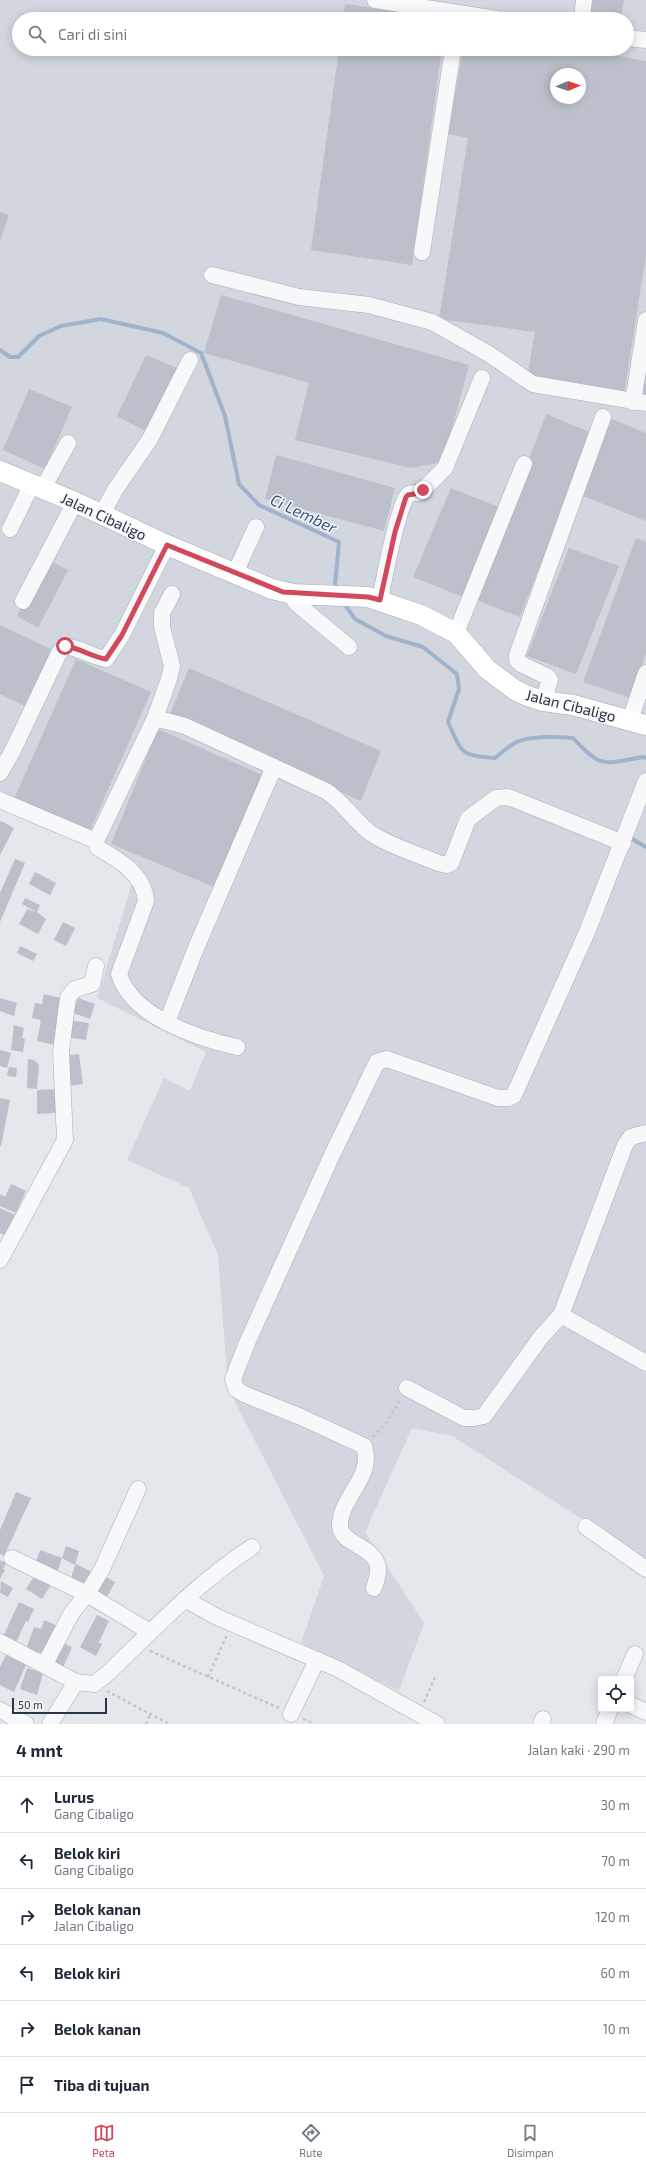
<!DOCTYPE html>
<html lang="id">
<head>
<meta charset="utf-8">
<style>
  :root { --surface:#fff; --page:#f6f6f7; --text:#1f2937; --muted:#747a83; --line:#e0e1e3; --accent:#d1495b }
  body { margin:0; font-family:"Exo 2",sans-serif; background:var(--page); color:var(--text) }
  .controls { position:absolute; right:12px; bottom:12px; display:grid; overflow:hidden; border-radius:4px; box-shadow:0 2px 10px #0003 }
  .controls button { width:36px; height:36px; display:grid; place-items:center; padding:0; border:0; border-bottom:1px solid var(--line); background:var(--surface); color:var(--text); font:20px sans-serif }
  .compass { position:absolute; left:550px; top:68px; width:36px; height:36px; border-radius:50%; background:var(--surface); box-shadow:0 2px 10px #0003; rotate:88deg }
  .scale { position:absolute; left:12px; bottom:10px; width:95px; box-sizing:border-box; padding-left:4px; border:2px solid #2b3445; border-top:0; font-size:11px; line-height:14px; white-space:nowrap; color:#2b3445; -webkit-text-stroke:3px #f4f6f9; paint-order:stroke }
  .stop { position:absolute; width:12px; height:12px; margin:-9px; border:3px solid #d1495b; border-radius:50%; background:#fff }
  .stop.end { background:#d1495b; border-color:#fff; box-shadow:0 1px 4px #0008 }
  .list { margin:0; padding:0; list-style:none }
  h2 { display:flex; justify-content:space-between; align-items:center; height:52px; margin:0; padding:0 16px; font-size:17px }
  h2 small { font-size:13px; font-weight:400; color:var(--muted) }
  .list li { display:grid; grid-template-columns:26px 1fr auto; gap:12px; align-items:center; box-sizing:border-box; height:56px; padding:0 16px; border-top:1px solid var(--line) }
  .list b { display:block; font-size:15px; white-space:nowrap }
  .list p { margin:0; font-size:13px; white-space:nowrap; color:var(--muted) }
  .list em { font-size:13px; font-style:normal; color:var(--muted) }
  .icon { flex:none; width:22px; height:22px; fill:none; stroke:currentColor; stroke-width:2; stroke-linecap:round; stroke-linejoin:round }
  .map { position:relative; flex:none; width:646px; height:1724px; overflow:hidden }
  .search { position:absolute; background:var(--surface); box-shadow:0 2px 10px #0003; left:12px; right:12px; top:12px; height:44px; display:flex; align-items:center; gap:10px; box-sizing:border-box; padding:0 14px; border-radius:22px; color:var(--muted); font-size:15px }
  .sheet { height:388px; background:var(--surface) }
  nav { display:flex; justify-content:space-around; align-items:center; box-sizing:border-box; height:56px; border-top:1px solid var(--line); background:var(--surface); font-size:11px; color:var(--muted) }
  nav a { display:grid; justify-items:center; gap:2px }
  nav .on { color:var(--accent) }
  .map>svg:first-child { display:block }
</style>
</head>
<body>
<div class="map">
<svg width="646" height="1724" viewBox="0 0 646 1724">
  <rect width="100%" height="100%" fill="#e4e7ec"/>
  <path fill="#d2d6de" fill-rule="evenodd" d="M0,0h646v1560l-194,-124 -40,-8 -47,104 59,91 -25,68 -98,-48 23,-67 -96,-188 -10,-133 -29,-67 -62,-28 37,-82 26,13 16,-39 -109,-54 41,-134 -138,-73zM19,19h608v30h-608zM556,74h24v24h-24z"/>
  <g fill="none" stroke-linecap="round" stroke-linejoin="round">
    <g stroke="#9fb4cc" stroke-width="4">
      <polyline points="0,350 10,357 18,357 39,336 61,326 101,319 163,333 201,353 225,416 239,484 259,505 339,542 335,585 337,589"/>
      <path d="M343,602l12,17 31,17 37,11 34,27 2,15 -11,33c14,30 11,34 47,36 6,-5 12,-10 18,-14 14,-9 44,-7 60,-6 29,31 30,26 70,19l3,1"/>
      <polyline points="630,835 629,837 646,847"/>
    </g>
  </g>
  <g fill="#bbc0ca" fill-rule="evenodd">
    <polygon points="588,0 624,0 621,19 585,19"/>
    <polygon points="345,4 446,18 446,19 343,19"/>
    <polygon points="339,49 442,49 412,265 311,250"/>
    <path d="M463,49h118l65,12v194l-22,139 -97,-16 8,-46 -96,-13 29,-181 -20,-4zM556,74h24v24h-24z"/>
    <polygon points="0,212 9,215 0,241"/>
    <polygon points="221,295 469,365 443,462 411,468 295,440 309,383 204,353"/>
    <polygon points="146,355 177,368 149,433 117,416"/>
    <polygon points="645,374 646,374 646,395 642,394"/>
    <polygon points="29,389 72,407 45,469 3,450"/>
    <polygon points="546,414 592,433 520,617 476,600"/>
    <polygon points="607,417 646,433 646,521 578,494"/>
    <polygon points="276,455 395,488 384,531 265,499"/>
    <polygon points="451,488 501,508 468,599 413,577"/>
    <polygon points="636,538 646,542 646,653 631,698 583,682"/>
    <polygon points="569,548 619,566 576,674 527,656"/>
    <polygon points="47,559 68,570 38,628 17,616"/>
    <polygon points="0,625 57,652 31,709 0,694"/>
    <polygon points="76,659 151,692 89,833 14,799"/>
    <polygon points="189,668 381,751 361,801 169,716"/>
    <polygon points="158,729 267,777 219,889 111,844"/>
    <polygon points="1,821 14,828 0,855 0,823"/>
    <polygon points="15,859 25,863 0,922 0,893"/>
    <polygon points="35,872 56,883 50,895 29,884"/>
    <polygon points="25,898 40,905 37,912 46,919 38,934 19,924 27,909 36,912 22,904"/>
    <polygon points="63,922 75,928 66,946 54,940"/>
    <polygon points="20,946 37,954 33,961 17,953"/>
    <polygon points="44,994 64,999 55,1045 37,1041 41,1020 32,1018 35,1003 42,1004"/>
    <polygon points="0,998 17,1003 14,1016 0,1011"/>
    <polygon points="78,998 95,1004 90,1019 73,1013"/>
    <polygon points="67,1020 89,1023 86,1040 65,1037"/>
    <polygon points="14,1025 24,1028 22,1038 25,1039 23,1052 11,1050"/>
    <polygon points="0,1050 11,1053 7,1068 0,1066"/>
    <polygon points="79,1054 83,1084 68,1086 64,1056"/>
    <polygon points="28,1059 34,1060 39,1065 37,1089 27,1088"/>
    <polygon points="9,1067 17,1068 16,1077 7,1076"/>
    <polygon points="56,1089 57,1113 37,1114 37,1090"/>
    <polygon points="0,1098 10,1100 1,1146 0,1146"/>
    <polygon points="11,1184 26,1191 16,1213 0,1206 0,1194 5,1197"/>
    <polygon points="0,1208 15,1215 5,1235 0,1233"/>
    <polygon points="16,1492 31,1498 4,1556 0,1554 0,1530"/>
    <polygon points="66,1546 79,1551 75,1565 62,1558"/>
    <polygon points="40,1550 62,1558 56,1576 34,1568"/>
    <polygon points="0,1560 6,1563 3,1569 5,1570 0,1579"/>
    <polygon points="76,1564 94,1573 86,1589 72,1582 72,1574"/>
    <polygon points="35,1575 51,1585 42,1599 26,1589"/>
    <polygon points="103,1575 115,1582 107,1597 94,1590"/>
    <polygon points="1,1581 13,1588 8,1597 0,1593"/>
    <polygon points="19,1602 34,1609 28,1622 26,1621 15,1645 2,1639"/>
    <polygon points="97,1615 109,1621 99,1642 93,1640 102,1644 96,1656 80,1647"/>
    <polygon points="44,1620 58,1626 47,1655 39,1652 38,1655 26,1650 34,1627 41,1629"/>
    <polygon points="59,1641 72,1647 61,1672 48,1664"/>
    <polygon points="6,1655 26,1665 14,1692 0,1685 0,1667"/>
    <polygon points="27,1668 43,1673 37,1695 20,1689"/>
  </g>
  <g fill="none" stroke-linecap="round" stroke-linejoin="round">
    <g stroke="#a9aeb7" stroke-width="17">
      <g id="minor">
        <polyline points="375,0 497,19"/>
        <polyline points="582,19 584,0"/>
        <polyline points="627,38 646,40"/>
        <polyline points="422,252 453,49"/>
        <polyline points="212,275 299,297 369,305 432,322 489,354 533,384 646,403"/>
        <polyline points="633,402 646,320"/>
        <polyline points="43,488 68,443"/>
        <polyline points="102,514 115,490 150,439 190,360"/>
        <polyline points="10,529 32,484"/>
        <polyline points="235,573 256,527"/>
        <path d="M172,594l-10,19v14l10,39 -3,13 -14,39 -59,123 2,7c21,12 46,26 48,53l-27,73c13,43 78,64 118,73"/>
        <polyline points="293,594 295,602 349,647"/>
        <path d="M380,600c3,-16 19,-99 28,-105 3,-3 9,-2 12,-2l25,-25 37,-90"/>
        <polyline points="23,601 75,502"/>
        <polyline points="456,633 524,464"/>
        <polyline points="543,701 550,680 548,677 521,664 517,660 517,655 603,417"/>
        <path d="M155,718l30,8 141,65c17,11 26,27 42,40 14,12 52,24 70,32l9,2 4,-2 17,-44 28,-21 12,-1 115,46"/>
        <polyline points="630,720 646,673"/>
        <path d="M0,773l13,-23 46,-97 6,-7c15,2 27,11 41,13l16,-24 45,-90"/>
        <polyline points="0,800 96,841"/>
        <polyline points="167,1022 196,948 274,767"/>
        <polyline points="0,1260 65,1140 61,1051 68,997 75,989 92,984 96,966"/>
        <polyline points="561,1315 646,1363"/>
        <polyline points="407,1388 464,1418 474,1418 484,1416 541,1337 561,1315 625,1145 631,1137 646,1133"/>
        <polyline points="586,1527 646,1569"/>
        <polyline points="12,1558 87,1594 150,1632"/>
        <path d="M374,1588c2,-6 5,-15 4,-21 -4,-22 -37,-22 -38,-41 -1,-27 35,-50 24,-80l-63,-29 -57,-23 -8,-5 -3,-10 14,-36 85,-188 45,-93 10,-3 111,39h10l6,-3 73,-163 59,-151"/>
        <polyline points="185,1599 217,1617 338,1669 437,1724"/>
        <path d="M0,1642l76,40 18,2 12,-9c47,-45 92,-93 146,-128"/>
        <polyline points="45,1664 71,1614 87,1594 102,1569 138,1489"/>
        <polyline points="624,1679 635,1654"/>
        <polyline points="631,1705 646,1712"/>
        <polyline points="0,1710 26,1724"/>
        <polyline points="291,1714 317,1660"/>
        <polyline points="50,1724 76,1682"/>
        <polyline points="541,1724 543,1719"/>
        <polyline points="604,1724 610,1709"/>
      </g>
    </g>
    <g stroke="#a3abb8" stroke-width="21">
      <polyline id="major" points="0,471 75,502 167,545 272,589 293,594 368,597 421,615 456,633 487,669 515,690 525,695 543,701 573,705 646,725"/>
    </g>
    <g stroke="#c2c5cb" stroke-width="2.5" stroke-dasharray="3 3" stroke-linecap="butt">
      <polyline points="373,1437 386,1423 400,1400"/>
      <polyline points="150,1651 279,1708"/>
      <polyline points="208,1677 227,1635"/>
      <polyline points="107,1691 169,1724"/>
      <polyline points="424,1702 436,1675"/>
      <polyline points="303,1719 315,1724"/>
      <polyline points="146,1724 150,1715"/>
    </g>
    <use href="#minor" stroke="#f7f8fa" stroke-width="16"/>
    <use href="#major" stroke="#fff" stroke-width="20"/>
  </g>
  <g fill="none" stroke-linecap="round" stroke-linejoin="round">
    <path stroke="#d1495b" stroke-width="5" d="M65,646c15,2 27,11 41,13l16,-24 45,-90 116,47 85,5 12,3 15,-68 11,-35 2,-2 12,-2 3,-3"/>
  </g>
  <g text-anchor="middle" dominant-baseline="central" stroke-width="3" stroke-linejoin="round" paint-order="stroke">
    <g font-size="15" fill="#2b3445" stroke="#f4f6f9">
      <text transform="translate(104 516) rotate(25)">Jalan Cibaligo</text>
      <text transform="translate(571 705) rotate(14)">Jalan Cibaligo</text>
    </g>
    <g font-size="16" font-style="italic" fill="#34527a" stroke="#f4f6f9">
      <text transform="translate(304 513) rotate(25)">Ci Lember</text>
    </g>
  </g>
</svg>
<div class="controls">
<button><svg class="icon" aria-label="locate" viewBox="0 0 24 24"><circle cx="12" cy="12" r="6"/><path d="M12 2v4M12 18v4M2 12h4M18 12h4"/></svg></button>
</div>
<svg class="compass" viewBox="-18 -18 36 36"><path d="M0-13l5 13h-10z" fill="#e53935"/><path d="M0 13l5-13h-10z" fill="#747a83"/></svg>
<div class="scale">50 m</div>
<div class="stop" style="left:65px;top:646px"></div>
<div class="stop end" style="left:423px;top:490px"></div>
<div class="search"><svg class="icon" aria-label="search" viewBox="0 0 24 24"><circle cx="10" cy="10" r="6"/><path d="M15 15l6 6"/></svg>Cari di sini</div>
</div>
<section class="sheet">
<h2>4 mnt<small>Jalan kaki · 290 m</small></h2>
<ul class="list">
<li><svg class="icon" aria-label="ahead" viewBox="0 0 24 24"><path d="M12 20V5M6 11l6-6 6 6"/></svg><div><b>Lurus</b><p>Gang Cibaligo</p></div><em>30 m</em></li>
<li><svg class="icon" aria-label="left" viewBox="0 0 24 24"><path d="M17 20v-9H6M10 6l-5 5 5 5"/></svg><div><b>Belok kiri</b><p>Gang Cibaligo</p></div><em>70 m</em></li>
<li><svg class="icon" aria-label="right" viewBox="0 0 24 24"><path d="M7 20v-9h11M14 6l5 5-5 5"/></svg><div><b>Belok kanan</b><p>Jalan Cibaligo</p></div><em>120 m</em></li>
<li><svg class="icon" aria-label="left" viewBox="0 0 24 24"><path d="M17 20v-9H6M10 6l-5 5 5 5"/></svg><div><b>Belok kiri</b></div><em>60 m</em></li>
<li><svg class="icon" aria-label="right" viewBox="0 0 24 24"><path d="M7 20v-9h11M14 6l5 5-5 5"/></svg><div><b>Belok kanan</b></div><em>10 m</em></li>
<li><svg class="icon" aria-label="arrive" viewBox="0 0 24 24"><path d="M6 21V4h12l-3 4 3 4H6"/></svg><div><b>Tiba di tujuan</b></div></li>
</ul>
</section>
<nav>
<a class="on"><svg class="icon" aria-label="map" viewBox="0 0 24 24"><path d="M3 6l6-2 6 2 6-2v14l-6 2-6-2-6 2zM9 4v14M15 6v14"/></svg>Peta</a>
<a><svg class="icon" aria-label="directions" viewBox="0 0 24 24"><path d="M12 3l9 9-9 9-9-9zM9 14v-3h6M13 9l2 2-2 2"/></svg>Rute</a>
<a><svg class="icon" aria-label="saved" viewBox="0 0 24 24"><path d="M7 4h10v16l-5-4-5 4z"/></svg>Disimpan</a>
</nav>
</body>
</html>
